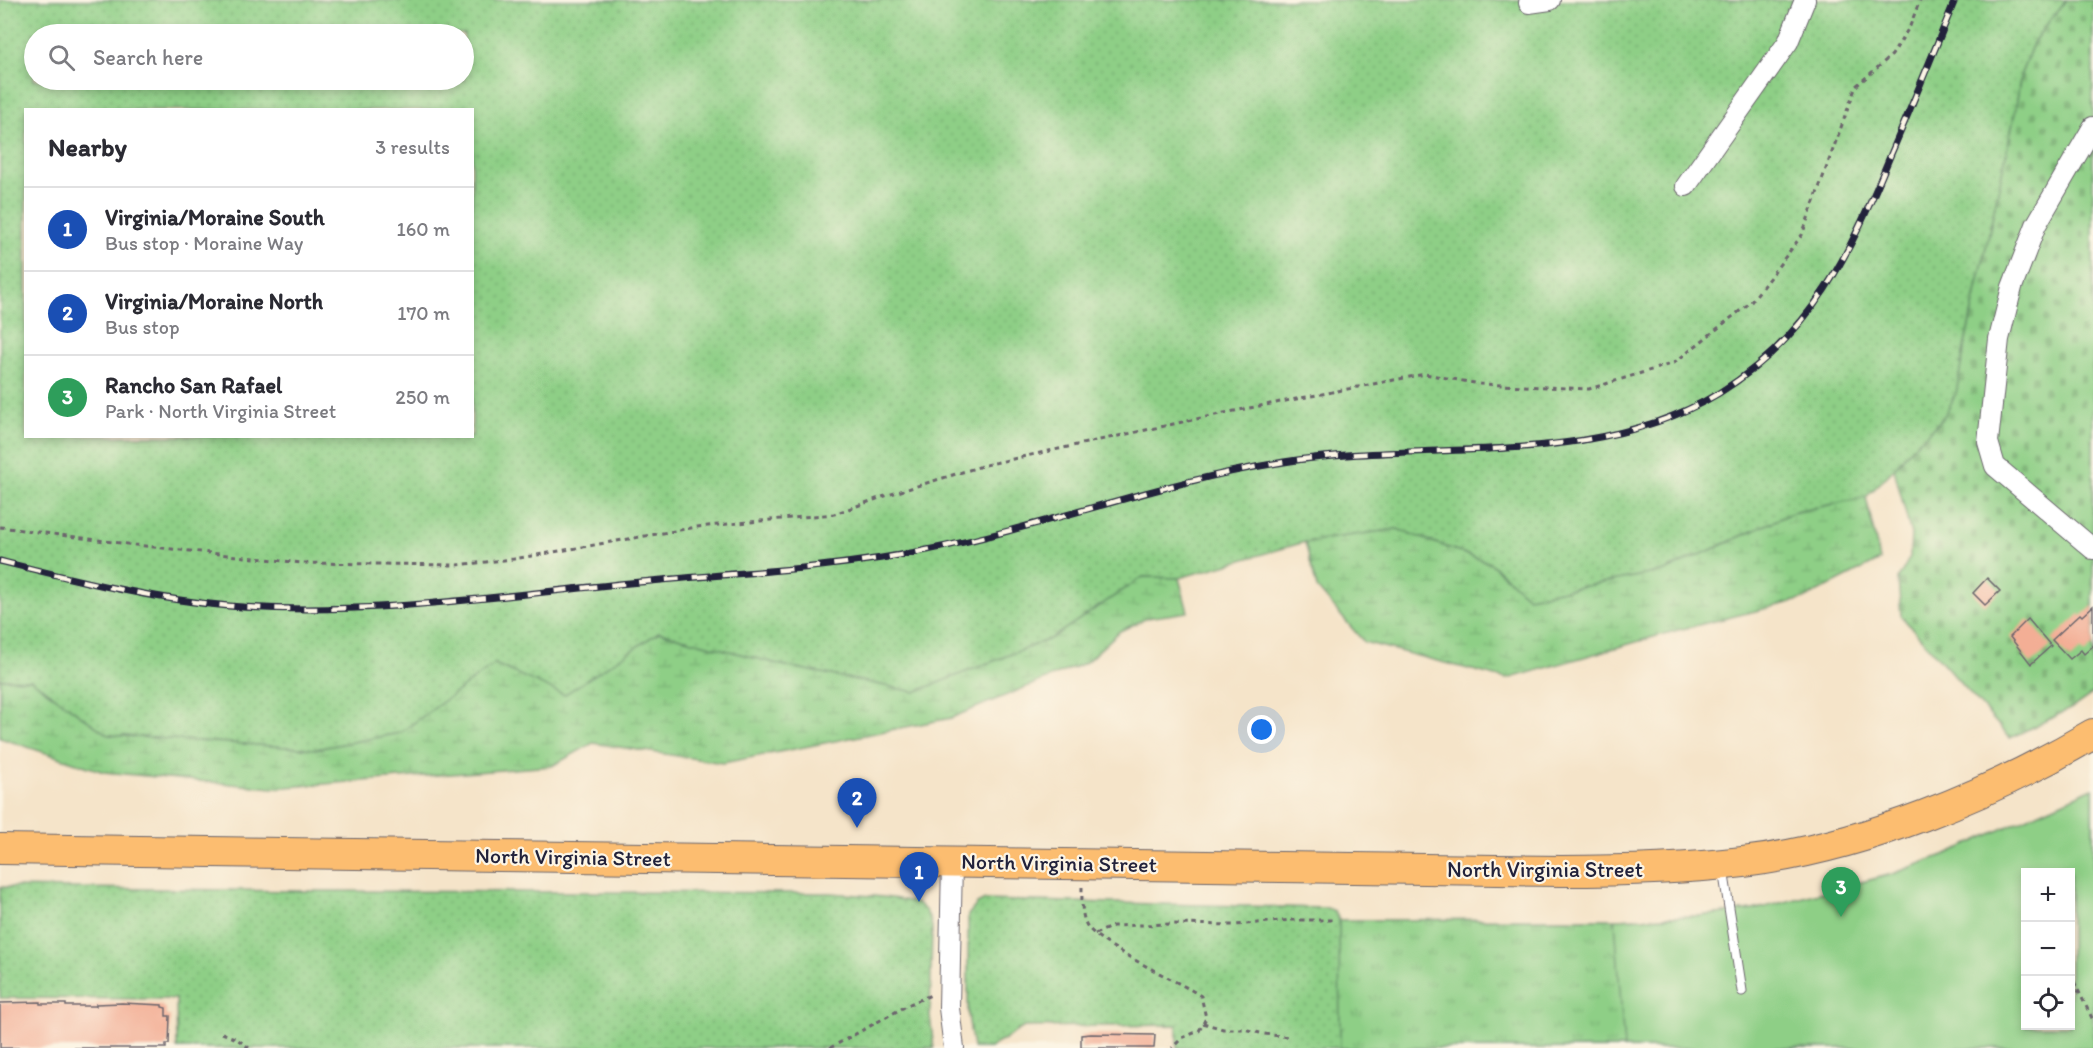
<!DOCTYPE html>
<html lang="en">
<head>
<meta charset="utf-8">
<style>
  :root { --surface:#fff; --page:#f7f7f7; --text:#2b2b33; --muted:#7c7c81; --line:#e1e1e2; --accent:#b5179e }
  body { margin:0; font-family:Itim,sans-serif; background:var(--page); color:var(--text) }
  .controls { position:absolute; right:18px; bottom:18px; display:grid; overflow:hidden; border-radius:0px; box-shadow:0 3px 9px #0003 }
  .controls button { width:54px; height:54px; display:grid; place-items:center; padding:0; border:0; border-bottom:2px solid var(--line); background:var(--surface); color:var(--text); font:30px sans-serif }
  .you { position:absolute; left:1262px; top:730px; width:21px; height:21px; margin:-15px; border:4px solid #fff; border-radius:50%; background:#1a73e8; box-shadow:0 0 0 9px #1a73e833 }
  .badge { display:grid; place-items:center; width:39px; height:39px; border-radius:50%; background:var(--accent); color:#fff; font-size:20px; font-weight:700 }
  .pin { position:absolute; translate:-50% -50px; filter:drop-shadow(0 2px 3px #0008) }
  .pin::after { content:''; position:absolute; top:32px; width:21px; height:18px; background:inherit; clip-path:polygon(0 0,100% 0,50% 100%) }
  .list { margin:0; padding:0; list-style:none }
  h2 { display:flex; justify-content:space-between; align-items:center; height:78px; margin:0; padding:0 24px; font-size:26px }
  h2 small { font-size:20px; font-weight:400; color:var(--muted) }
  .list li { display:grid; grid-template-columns:39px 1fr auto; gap:18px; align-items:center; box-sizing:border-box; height:84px; padding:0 24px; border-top:2px solid var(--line) }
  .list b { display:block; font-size:22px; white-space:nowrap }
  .list p { margin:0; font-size:20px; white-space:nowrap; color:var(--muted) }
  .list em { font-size:20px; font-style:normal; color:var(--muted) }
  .icon { flex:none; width:33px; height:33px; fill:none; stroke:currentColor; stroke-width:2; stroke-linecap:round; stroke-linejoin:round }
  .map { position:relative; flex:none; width:2093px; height:1048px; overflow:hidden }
  .search { position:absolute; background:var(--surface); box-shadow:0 3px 9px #0003; left:24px; top:24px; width:450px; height:66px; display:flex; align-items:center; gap:15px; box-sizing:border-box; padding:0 21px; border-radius:33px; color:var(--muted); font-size:22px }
  .panel { position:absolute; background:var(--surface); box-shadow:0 3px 9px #0003; left:24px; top:108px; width:450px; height:330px; border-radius:0px }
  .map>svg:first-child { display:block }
</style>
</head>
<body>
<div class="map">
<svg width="2093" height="1048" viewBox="0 0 2093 1048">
  <defs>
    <pattern id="grass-dots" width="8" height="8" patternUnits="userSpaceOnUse" patternTransform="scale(1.5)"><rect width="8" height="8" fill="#8ecf86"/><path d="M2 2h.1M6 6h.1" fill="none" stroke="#7ab175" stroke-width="1.8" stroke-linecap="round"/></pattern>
    <pattern id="wetland-marsh" width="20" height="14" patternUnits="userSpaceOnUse" patternTransform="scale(1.5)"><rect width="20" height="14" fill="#8ecf86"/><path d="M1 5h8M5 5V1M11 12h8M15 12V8" fill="none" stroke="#7ab175"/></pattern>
    <pattern id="cemetery-stones" width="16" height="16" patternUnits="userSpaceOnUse" patternTransform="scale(1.5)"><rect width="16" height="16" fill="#8ecf86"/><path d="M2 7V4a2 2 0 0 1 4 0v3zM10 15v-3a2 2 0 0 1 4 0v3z" fill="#7ab175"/></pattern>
    <pattern id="park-tufts" width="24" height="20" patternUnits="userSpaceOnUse" patternTransform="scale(1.5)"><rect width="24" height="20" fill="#8ecf86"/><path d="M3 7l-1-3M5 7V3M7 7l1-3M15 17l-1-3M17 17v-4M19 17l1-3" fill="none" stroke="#7ab175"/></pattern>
  </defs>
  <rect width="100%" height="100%" fill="#fcf5e5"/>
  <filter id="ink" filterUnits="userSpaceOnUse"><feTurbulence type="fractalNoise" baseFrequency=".0167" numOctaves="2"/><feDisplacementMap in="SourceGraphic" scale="12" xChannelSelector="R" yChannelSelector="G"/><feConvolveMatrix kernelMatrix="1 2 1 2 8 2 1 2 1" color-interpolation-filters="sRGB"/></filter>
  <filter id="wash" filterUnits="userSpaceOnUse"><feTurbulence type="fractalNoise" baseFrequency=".008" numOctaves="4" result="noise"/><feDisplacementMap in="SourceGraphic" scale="24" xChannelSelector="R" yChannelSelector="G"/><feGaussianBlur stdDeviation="1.35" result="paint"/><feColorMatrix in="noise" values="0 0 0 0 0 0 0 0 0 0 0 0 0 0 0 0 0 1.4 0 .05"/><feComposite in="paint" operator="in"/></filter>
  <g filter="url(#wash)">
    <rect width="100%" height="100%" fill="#f5e4c9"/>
    <g fill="url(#grass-dots)" stroke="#587860" stroke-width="1.5" fill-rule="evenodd">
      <path d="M0,0h2066l-32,41 -13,33 -6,39 -52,241 -6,40 -14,24 -35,34 -14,17 -28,28 -74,16 -127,58 -137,26 -38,-34 -93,-34 -92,13 -126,36 -36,-1 -93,62 -135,53 -134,-27 -122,-33 -95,64 -69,-32 -95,69 -84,16 -208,-14 -77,-55 -31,-1zM34,34h430v46h-430zM26,110h446v326h-446z"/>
      <path d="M0,887l303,4 528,2c18,2 77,3 90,13 7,6 9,13 11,21l-2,89 4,32h-757l-1,-49 -176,-1z"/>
      <polygon points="985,900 1327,908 1335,911 1339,920 1615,919 1624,1048 1177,1048 1177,1025 1024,1027 990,1048 973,1048 968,1015 968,915 977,904"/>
    </g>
    <g fill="url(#wetland-marsh)" stroke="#587860" stroke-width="1.5">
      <polygon points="1866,497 1880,560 1804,599 1678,630 1507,679 1364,642 1317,588 1305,542 1397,529 1490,563 1528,597 1665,571 1792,513"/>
      <polygon points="1143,577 1179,578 1188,612 1147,618 1120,631 1085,663 951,718 723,763 593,743 552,766 273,788 104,772 0,738 0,679 31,680 108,735 316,749 400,733 495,664 564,695 659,632 781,665 915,692 1050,639"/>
    </g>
    <polygon fill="url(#cemetery-stones)" stroke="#587860" stroke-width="1.5" points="2066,0 2093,0 2093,693 2072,708 2010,738 1901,616 1898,579 1910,557 1911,534 1894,469 1908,452 1943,418 1956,394 1963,354 2015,113 2021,74 2034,41"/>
    <path fill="url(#park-tufts)" stroke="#587860" stroke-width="1.5" fill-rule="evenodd" d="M2093,788v260h-753l-1,-128 276,-1 84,-3 54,-6 140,-36 56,-21zM2026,872h44v154h-44z"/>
    <path fill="#8ecf86" stroke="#587860" stroke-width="1.5" fill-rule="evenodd" d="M2093,788v260h-469l-9,-129 84,-3 54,-6 140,-36 56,-21zM2026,872h44v154h-44z"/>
    <g id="blocks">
      <g fill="#f3ae95">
        <polygon points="1987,578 2000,591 1985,605 1973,593"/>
        <polygon points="2093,606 2093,646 2084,654 2081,650 2070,659 2052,640 2080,614 2082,616"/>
        <polygon points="2028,619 2051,646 2031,664 2010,637"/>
        <polygon points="40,1002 40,1004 66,1004 66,1006 96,1006 96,1004 122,1003 162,1005 162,1007 166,1008 166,1016 170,1016 169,1044 166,1044 166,1048 0,1048 0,1003"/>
        <polygon points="1091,1034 1155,1035 1154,1048 1081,1048 1081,1035"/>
      </g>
    </g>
  </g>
  <g filter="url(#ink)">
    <use href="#blocks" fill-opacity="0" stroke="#6c666d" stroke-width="1.5"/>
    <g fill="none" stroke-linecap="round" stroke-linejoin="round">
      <g stroke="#6c666d" stroke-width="11">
        <polyline id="lane" points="1723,869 1742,991"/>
      </g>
      <g stroke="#6c666d" stroke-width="22">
        <g id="street">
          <polyline points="1529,3 1550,0"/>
          <polyline points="2093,127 2036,225 2012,287 1999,339 1988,442 1995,466 2093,549"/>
          <polyline points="1686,186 1788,42 1805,0"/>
          <polyline points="952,862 949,1008 954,1048"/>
        </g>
      </g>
      <g stroke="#6c666d" stroke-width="32">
        <path id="primary" d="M0,849l1561,22c61,0 122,-2 182,-9 119,-14 248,-68 350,-128"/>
      </g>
      <g stroke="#6c666d" stroke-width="3" stroke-dasharray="4.5 4.5" stroke-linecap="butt">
        <polyline points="0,527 135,545 302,563 457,565 514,559 697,527 834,514 888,495 985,465 1224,413 1425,374 1480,384 1589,389 1674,363 1751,302 1802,235 1856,86 1892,55 1910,26 1920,0"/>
        <path d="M1082,887c0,11 -1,27 4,37 10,21 91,56 115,72l5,22 -7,13 -17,7 -10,10"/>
        <polyline points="1095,934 1113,926 1170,924 1235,925 1292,920 1336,920"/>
        <polyline points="2074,982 2093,1020"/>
        <polyline points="1203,1023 1223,1029 1244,1029 1264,1034 1288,1037"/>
        <polyline points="222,1033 237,1039 249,1048"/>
        <polyline points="830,1048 910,1004 931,995"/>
      </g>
      <use href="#lane" stroke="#fff" stroke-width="9"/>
      <use href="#street" stroke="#fff" stroke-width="20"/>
      <use href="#primary" stroke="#fcbd6f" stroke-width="30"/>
      <g stroke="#22223b" stroke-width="7">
        <path id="rail" d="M0,561c76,19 151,38 229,45 137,11 275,-11 411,-24 95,-9 193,-13 287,-32 120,-24 236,-69 357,-88 142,-23 307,9 435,-69 95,-59 131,-140 172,-239 22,-51 43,-103 64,-154"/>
      </g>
      <use href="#rail" stroke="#fcf5e5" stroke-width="4.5" stroke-dasharray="14" stroke-linecap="butt"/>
    </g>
  </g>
  <g text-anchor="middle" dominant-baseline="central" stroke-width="4.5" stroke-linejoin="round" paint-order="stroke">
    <g font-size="22" fill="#22223b" stroke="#fcf5e5">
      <text transform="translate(573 857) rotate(1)">North Virginia Street</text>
      <text transform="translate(1059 863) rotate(1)">North Virginia Street</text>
      <text x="1545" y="869">North Virginia Street</text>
    </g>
  </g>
</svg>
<div class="controls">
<button>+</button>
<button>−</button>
<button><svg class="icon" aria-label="locate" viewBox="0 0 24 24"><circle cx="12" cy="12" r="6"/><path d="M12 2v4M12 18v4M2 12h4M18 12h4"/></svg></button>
</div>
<div class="you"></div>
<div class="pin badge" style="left:919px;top:902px;background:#1a4fb4">1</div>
<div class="pin badge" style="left:857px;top:828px;background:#1a4fb4">2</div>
<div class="pin badge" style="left:1841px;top:917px;background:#2e9e5b">3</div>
<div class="search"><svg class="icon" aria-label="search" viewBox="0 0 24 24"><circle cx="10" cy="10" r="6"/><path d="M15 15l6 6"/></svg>Search here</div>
<section class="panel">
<h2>Nearby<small>3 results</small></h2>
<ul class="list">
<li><span class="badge" style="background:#1a4fb4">1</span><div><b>Virginia/Moraine South</b><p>Bus stop · Moraine Way</p></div><em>160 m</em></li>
<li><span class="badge" style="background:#1a4fb4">2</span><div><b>Virginia/Moraine North</b><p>Bus stop</p></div><em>170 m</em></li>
<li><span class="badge" style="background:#2e9e5b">3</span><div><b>Rancho San Rafael</b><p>Park · North Virginia Street</p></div><em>250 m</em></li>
</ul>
</section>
</div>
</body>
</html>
